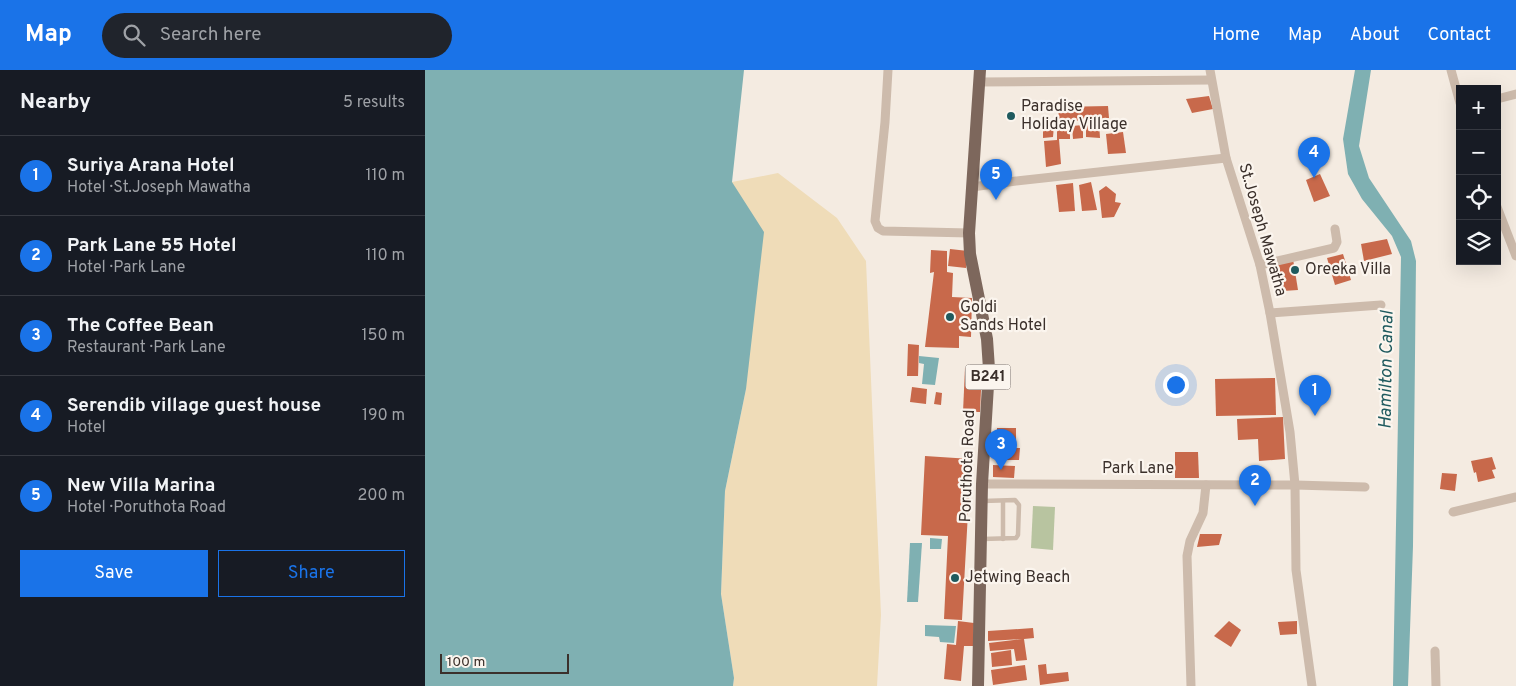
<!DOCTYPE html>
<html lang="en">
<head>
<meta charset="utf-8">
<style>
  :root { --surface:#171b24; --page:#20242c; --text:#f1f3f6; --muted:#9ea1a6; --line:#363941; --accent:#1a73e8 }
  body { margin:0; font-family:Overpass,sans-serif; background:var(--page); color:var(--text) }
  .controls { position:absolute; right:15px; top:15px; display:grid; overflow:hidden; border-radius:0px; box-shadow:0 5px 20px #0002 }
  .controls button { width:45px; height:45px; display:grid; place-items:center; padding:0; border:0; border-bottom:1px solid var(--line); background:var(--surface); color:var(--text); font:25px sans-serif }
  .scale { position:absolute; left:15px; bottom:12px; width:129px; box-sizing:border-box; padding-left:5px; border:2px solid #3b302b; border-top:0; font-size:14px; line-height:18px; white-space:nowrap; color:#3b302b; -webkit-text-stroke:4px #fbf5ee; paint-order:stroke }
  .you { position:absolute; left:750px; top:314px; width:18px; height:18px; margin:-12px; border:4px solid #fff; border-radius:50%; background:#1a73e8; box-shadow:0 0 0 8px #1a73e833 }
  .badge { display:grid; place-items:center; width:32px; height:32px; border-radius:50%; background:var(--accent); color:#fff; font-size:16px; font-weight:700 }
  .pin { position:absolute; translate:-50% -41px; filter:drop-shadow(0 1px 2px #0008) }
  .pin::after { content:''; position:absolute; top:26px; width:18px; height:15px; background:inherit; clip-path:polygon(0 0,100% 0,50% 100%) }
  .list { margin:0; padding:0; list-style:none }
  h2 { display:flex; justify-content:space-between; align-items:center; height:65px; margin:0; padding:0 20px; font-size:21px }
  h2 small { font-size:16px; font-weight:400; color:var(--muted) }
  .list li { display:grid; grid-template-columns:32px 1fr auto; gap:15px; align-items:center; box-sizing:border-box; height:80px; padding:0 20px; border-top:1px solid var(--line) }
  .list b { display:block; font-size:19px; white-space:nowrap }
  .list p { margin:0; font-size:16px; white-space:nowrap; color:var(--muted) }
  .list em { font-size:16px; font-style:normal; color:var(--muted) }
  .actions { display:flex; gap:10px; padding:15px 20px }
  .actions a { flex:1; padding:11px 0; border:1px solid var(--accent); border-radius:0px; text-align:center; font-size:18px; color:var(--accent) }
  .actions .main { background:var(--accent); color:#fff }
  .icon { flex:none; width:28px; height:28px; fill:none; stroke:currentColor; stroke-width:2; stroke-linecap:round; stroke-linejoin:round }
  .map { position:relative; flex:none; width:1091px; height:616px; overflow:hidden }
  header { display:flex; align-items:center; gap:30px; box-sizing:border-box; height:70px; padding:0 25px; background:var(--accent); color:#fff }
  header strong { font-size:24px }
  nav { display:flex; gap:28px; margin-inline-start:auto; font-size:18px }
  .search { width:350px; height:45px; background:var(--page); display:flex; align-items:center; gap:12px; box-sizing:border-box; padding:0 18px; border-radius:28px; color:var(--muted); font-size:19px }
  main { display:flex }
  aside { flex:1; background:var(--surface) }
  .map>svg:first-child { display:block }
</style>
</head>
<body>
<header>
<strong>Map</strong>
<div class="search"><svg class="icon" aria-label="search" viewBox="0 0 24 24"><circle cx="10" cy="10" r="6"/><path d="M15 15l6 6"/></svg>Search here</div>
<nav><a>Home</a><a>Map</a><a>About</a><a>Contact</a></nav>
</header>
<main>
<aside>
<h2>Nearby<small>5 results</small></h2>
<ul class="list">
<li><span class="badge">1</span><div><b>Suriya Arana Hotel</b><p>Hotel · St.Joseph Mawatha</p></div><em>110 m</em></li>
<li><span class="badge">2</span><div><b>Park Lane 55 Hotel</b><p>Hotel · Park Lane</p></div><em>110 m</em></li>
<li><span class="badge">3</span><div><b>The Coffee Bean</b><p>Restaurant · Park Lane</p></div><em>150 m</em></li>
<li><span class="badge">4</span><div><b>Serendib village guest house</b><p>Hotel</p></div><em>190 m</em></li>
<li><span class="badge">5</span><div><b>New Villa Marina</b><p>Hotel · Poruthota Road</p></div><em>200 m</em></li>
</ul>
<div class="actions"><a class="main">Save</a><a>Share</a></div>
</aside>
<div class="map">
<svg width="1091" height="616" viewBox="0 0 1091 616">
  <rect width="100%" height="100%" fill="#f4ebe1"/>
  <polygon fill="#b8c4a0" points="608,436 630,437 628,480 606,478"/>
  <polygon fill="#efdcb8" points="353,103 412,148 441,191 456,545 452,616 308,616 309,608 296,524 300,421 321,319 307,112"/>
  <g fill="#7fb0b2">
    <polygon points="0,0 319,0 307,112 339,162 321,319 300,421 296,524 309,608 308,616 0,616"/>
    <polygon points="930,0 946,0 934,76 944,108 986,171 991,191 988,476 983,616 968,616 976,187 967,166 937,129 923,104 918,69"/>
    <polygon points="494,286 514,288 510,315 497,314 499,294 494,293"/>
    <polygon points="505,468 517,469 516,479 505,479"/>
    <polygon points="485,473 497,473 493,532 482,532"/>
    <polygon points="500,555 531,556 529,573 515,572 514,567 500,566"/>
  </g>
  <g fill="#c8694b">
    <polygon points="784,26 788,39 767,43 761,29"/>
    <polygon points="683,36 684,48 634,52 633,37"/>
    <polygon points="674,53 675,68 661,67 661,54"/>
    <polygon points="618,55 629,56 628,67 618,68"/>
    <polygon points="645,55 645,69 634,69 636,94 621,97 619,71 632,70 632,56"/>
    <polygon points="658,55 658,68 648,69 647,56"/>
    <polygon points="698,62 701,83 683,84 681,64"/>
    <polygon points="895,104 905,126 889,132 881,110"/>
    <polygon points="666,112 672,140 657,141 654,115"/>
    <polygon points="648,113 650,141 634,142 631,115"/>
    <polygon points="681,116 691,124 690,132 696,133 689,147 677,148 674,121"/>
    <polygon points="962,169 967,184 939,191 936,174"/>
    <polygon points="525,179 543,181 541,198 523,196"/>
    <polygon points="506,180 522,181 522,202 528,203 527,227 547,228 546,267 534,266 534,278 500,277 509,202 505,203"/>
    <polygon points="918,184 926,210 910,215 902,188"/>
    <polygon points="868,189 873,220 858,221 852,192"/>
    <polygon points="483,274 494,275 493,306 482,306"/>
    <polygon points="540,298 557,299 555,342 538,342"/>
    <polygon points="850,308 851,345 791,346 790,309"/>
    <polygon points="487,317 502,319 501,334 485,332"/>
    <polygon points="511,322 517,323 516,335 509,334"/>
    <polygon points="858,347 860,389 834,391 833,369 813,370 812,349"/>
    <rect x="572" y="358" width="19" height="15"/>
    <polygon points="570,378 595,378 594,390 570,390"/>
    <polygon points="750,382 773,382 774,408 750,408"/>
    <polygon points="500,386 546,389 537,550 519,549 523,466 496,465"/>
    <polygon points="1067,387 1071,399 1067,400 1070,408 1053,412 1051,402 1049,403 1046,391"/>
    <polygon points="568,395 590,396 589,408 568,407"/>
    <polygon points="1017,403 1032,404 1030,421 1015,419"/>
    <polygon points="775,464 797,464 794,475 772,477"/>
    <polygon points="533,551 549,553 548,576 539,576 536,611 519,609 522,574 531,575"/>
    <polygon points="804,551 816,560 806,577 789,566"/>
    <polygon points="872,551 872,564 855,565 853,552"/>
    <polygon points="608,558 609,568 599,569 602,590 591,591 589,579 565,581 564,573 597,569 563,571 563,561"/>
    <polygon points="586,580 587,595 567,597 566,583"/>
    <polygon points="621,594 622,604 643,602 644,611 615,615 613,595"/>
    <polygon points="600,595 602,610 568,615 566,600"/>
  </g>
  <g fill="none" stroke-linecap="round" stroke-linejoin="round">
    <g stroke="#cdbbac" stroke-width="4.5">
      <polyline points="578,431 578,469"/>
      <polyline points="558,469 591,468 593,465 594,435 590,430 558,431"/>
    </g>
    <g stroke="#cdbbac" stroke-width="9">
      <polyline points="463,0 460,52 450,151 453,158 458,161 544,163"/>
      <polyline points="785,0 801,88 835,195 845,243 865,362 870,415 871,500 887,616"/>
      <polyline points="1026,0 1035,33"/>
      <polyline points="554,12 786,10"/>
      <polyline points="1072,29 1091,24"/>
      <polyline points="547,117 591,111 801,88"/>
      <polyline points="1072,137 1091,186"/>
      <polyline points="835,195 909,178 912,172 910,159"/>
      <polyline points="845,243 956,235"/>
      <polyline points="557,414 870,415 940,417"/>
      <polyline points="1028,442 1091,427"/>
      <polyline points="1010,581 1011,616"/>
      <polyline points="766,616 762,486 765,471 778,443 781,415"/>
    </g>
    <polyline stroke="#7d675c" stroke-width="12" points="553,616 557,414 564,299 562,269 545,184 544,163 555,0"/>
  </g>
  <g fill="#1f5a5e" stroke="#fbf5ee" stroke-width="2">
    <circle cx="586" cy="46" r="5"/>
    <circle cx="870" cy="200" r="5"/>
    <circle cx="525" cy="247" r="5"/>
    <circle cx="530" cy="508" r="5"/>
  </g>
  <g text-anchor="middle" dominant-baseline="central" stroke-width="4.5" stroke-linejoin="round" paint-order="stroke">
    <rect fill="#fbf5ee" stroke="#756b66" stroke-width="1" x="540.5" y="294.5" width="45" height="25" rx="4"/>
    <g font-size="15" font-weight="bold" fill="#3b302b">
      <text x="563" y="307">B241</text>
    </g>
    <g font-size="16" fill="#3b302b" stroke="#fbf5ee" text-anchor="start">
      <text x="596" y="37">Paradise<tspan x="596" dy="18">Holiday Village</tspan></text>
      <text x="880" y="200">Oreeka Villa</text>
      <text x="535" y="238">Goldi<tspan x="535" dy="18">Sands Hotel</tspan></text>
      <text x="540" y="508">Jetwing Beach</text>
    </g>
    <g font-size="16" fill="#3b302b" stroke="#fbf5ee">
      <text transform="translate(837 160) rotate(74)">St.Joseph Mawatha</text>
      <text transform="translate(543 396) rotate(-88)">Poruthota Road</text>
      <text x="713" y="399">Park Lane</text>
    </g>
    <g font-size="18" font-style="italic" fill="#1f5a5e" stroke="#fbf5ee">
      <text transform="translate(962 300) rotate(-89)">Hamilton Canal</text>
    </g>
  </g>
</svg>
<div class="controls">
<button>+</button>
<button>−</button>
<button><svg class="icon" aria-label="locate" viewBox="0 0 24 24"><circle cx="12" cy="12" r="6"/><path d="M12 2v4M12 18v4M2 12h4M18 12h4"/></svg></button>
<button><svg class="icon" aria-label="layers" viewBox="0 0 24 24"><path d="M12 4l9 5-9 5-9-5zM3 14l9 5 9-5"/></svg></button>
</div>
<div class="scale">100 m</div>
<div class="you"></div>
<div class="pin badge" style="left:890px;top:346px">1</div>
<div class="pin badge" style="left:830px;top:436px">2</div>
<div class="pin badge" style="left:576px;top:400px">3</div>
<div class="pin badge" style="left:889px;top:108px">4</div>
<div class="pin badge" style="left:571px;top:130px">5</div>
</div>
</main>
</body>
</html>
